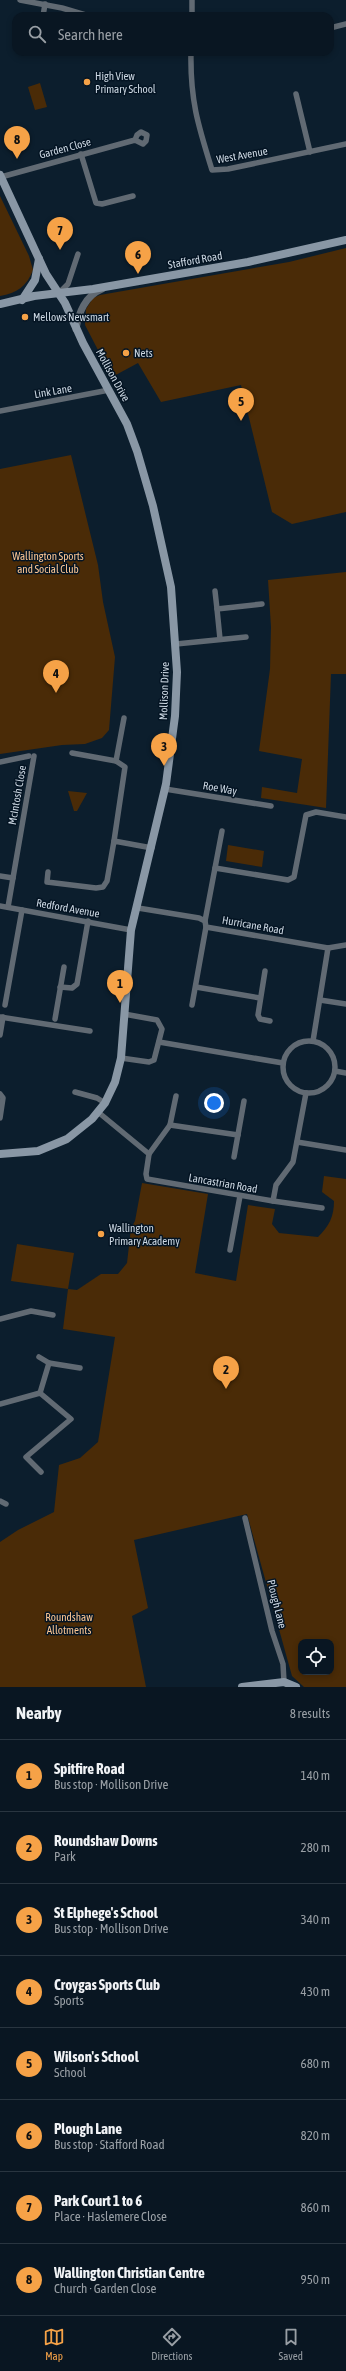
<!DOCTYPE html>
<html lang="en">
<head>
<meta charset="utf-8">
<style>
  :root { --surface:#091622; --page:#121f2a; --text:#f1f3f6; --muted:#999fa5; --line:#293540; --accent:#f6a247 }
  body { margin:0; font-family:"Asap Condensed",sans-serif; background:var(--page); color:var(--text) }
  .controls { position:absolute; right:12px; bottom:12px; display:grid; overflow:hidden; border-radius:8px; box-shadow:0 2px 6px #0003 }
  .controls button { width:36px; height:36px; display:grid; place-items:center; padding:0; border:0; border-bottom:1px solid var(--line); background:var(--surface); color:var(--text); font:20px sans-serif }
  .you { position:absolute; left:214px; top:1103px; width:14px; height:14px; margin:-10px; border:3px solid #fff; border-radius:50%; background:#1a73e8; box-shadow:0 0 0 6px #1a73e833 }
  .badge { display:grid; place-items:center; width:26px; height:26px; border-radius:50%; background:var(--accent); color:#111; font-size:13px; font-weight:700 }
  .pin { position:absolute; translate:-50% -33px; filter:drop-shadow(0 1px 2px #0008) }
  .pin::after { content:''; position:absolute; top:21px; width:14px; height:12px; background:inherit; clip-path:polygon(0 0,100% 0,50% 100%) }
  .list { margin:0; padding:0; list-style:none }
  h2 { display:flex; justify-content:space-between; align-items:center; height:52px; margin:0; padding:0 16px; font-size:17px }
  h2 small { font-size:13px; font-weight:400; color:var(--muted) }
  .list li { display:grid; grid-template-columns:26px 1fr auto; gap:12px; align-items:center; box-sizing:border-box; height:72px; padding:0 16px; border-top:1px solid var(--line) }
  .list b { display:block; font-size:15px; white-space:nowrap }
  .list p { margin:0; font-size:13px; white-space:nowrap; color:var(--muted) }
  .list em { font-size:13px; font-style:normal; color:var(--muted) }
  .icon { flex:none; width:22px; height:22px; fill:none; stroke:currentColor; stroke-width:2; stroke-linecap:round; stroke-linejoin:round }
  .map { position:relative; flex:none; width:346px; height:1687px; overflow:hidden }
  .search { position:absolute; background:var(--surface); box-shadow:0 2px 6px #0003; left:12px; right:12px; top:12px; height:44px; display:flex; align-items:center; gap:10px; box-sizing:border-box; padding:0 14px; border-radius:12px; color:var(--muted); font-size:15px }
  .sheet { height:628px; background:var(--surface) }
  nav { display:flex; justify-content:space-around; align-items:center; box-sizing:border-box; height:56px; border-top:1px solid var(--line); background:var(--surface); font-size:11px; color:var(--muted) }
  nav a { display:grid; justify-items:center; gap:2px }
  nav .on { color:var(--accent) }
  .map>svg:first-child { display:block }
</style>
</head>
<body>
<div class="map">
<svg width="346" height="1687" viewBox="0 0 346 1687">
  <rect width="100%" height="100%" fill="#0c1e2d"/>
  <g fill="#4a2b07" fill-rule="evenodd">
    <polygon points="40,83 47,107 35,110 28,87"/>
    <path d="M0,196l29,60 4,14c-6,16 -16,23 -33,26z"/>
    <polygon points="346,248 346,512 292,524 272,512 241,385 161,402 138,363 112,377 85,325 86,309 93,298 100,295 289,262"/>
    <polygon points="71,455 98,565 103,602 115,657 109,730 102,738 85,744 62,745 0,754 0,469"/>
    <polygon points="346,572 346,674 331,674 326,808 261,798 262,787 297,793 302,759 259,751 270,669 271,627 268,580"/>
    <polygon points="68,791 87,793 77,811 74,811"/>
    <polygon points="228,845 264,851 262,867 226,861"/>
    <path d="M324,1176l22,3v508h-42l-12,-11 -45,-162 -113,26 14,68 -16,8 14,71h-146v-145l18,-12 36,-18 5,-47 21,-7 18,-16 17,-105 -52,-8 5,-40 -57,-8 6,-37 57,9 -6,36 9,1 24,-16h17l9,-11 4,-35 4,-7 7,-38 66,11 -13,79 41,8 12,-76 27,4 -3,15 7,9 39,4c11,-11 16,-20 16,-36l-12,-9zM301,1642h30v30h-30z"/>
  </g>
  <g fill="none" stroke-linecap="round" stroke-linejoin="round">
    <g stroke="#616a73" stroke-width="5.5">
      <polyline points="20,0 62,8 89,16"/>
      <polyline points="43,16 45,4"/>
      <polyline points="192,16 192,0"/>
      <polyline points="330,28 346,24"/>
      <path d="M191,52c-1,48 7,73 21,118l16,-1 118,-25"/>
      <polyline points="296,94 310,152"/>
      <polyline points="81,154 96,203 102,204 133,196"/>
      <polyline points="1,177 135,140 137,135 141,132 147,135 146,141 143,144 135,140"/>
      <polyline points="59,293 68,284 78,254"/>
      <polyline points="0,411 109,390"/>
      <polyline points="215,591 217,609 262,604"/>
      <polyline points="217,609 220,639"/>
      <polyline points="176,644 246,637"/>
      <polyline points="72,753 116,761 125,767 114,841"/>
      <polyline points="116,761 124,718"/>
      <polyline points="0,762 29,756"/>
      <polyline points="165,789 271,806"/>
      <polyline points="215,868 222,831"/>
      <polyline points="48,872 47,882 96,888 103,887 107,881 114,841 152,848"/>
      <polyline points="0,876 13,878"/>
      <polyline points="0,906 131,930"/>
      <polyline points="8,907 34,756"/>
      <polyline points="138,908 199,918 205,921 206,927 328,948 346,945"/>
      <polyline points="205,921 215,868 288,880 294,877 306,815 316,812 346,817"/>
      <polyline points="265,971 258,1015 260,1019 270,1021"/>
      <polyline points="60,987 72,988 77,984 88,921"/>
      <polyline points="196,987 260,998"/>
      <polyline points="320,1000 346,1004"/>
      <polyline points="5,1005 22,910"/>
      <polyline points="192,1005 206,927"/>
      <polyline points="0,1017 90,1031"/>
      <polyline points="55,1019 64,967"/>
      <polyline points="0,1035 3,1017"/>
      <polyline points="313,1041 328,948"/>
      <circle cx="309" cy="1067" r="26"/>
      <polyline points="159,1042 283,1063"/>
      <polyline points="121,1058 149,1062 154,1060 162,1029 157,1020 124,1014"/>
      <polyline points="335,1071 346,1073"/>
      <polyline points="75,1092 97,1098 105,1103"/>
      <polyline points="0,1094 3,1098 0,1118"/>
      <polyline points="98,1112 149,1154 146,1174 147,1179 273,1201 276,1185 293,1162 306,1093"/>
      <polyline points="170,1125 238,1135"/>
      <polyline points="297,1142 346,1150"/>
      <polyline points="149,1154 170,1125 176,1096"/>
      <polyline points="234,1157 244,1101"/>
      <polyline points="273,1201 322,1208"/>
      <polyline points="230,1250 240,1196"/>
      <polyline points="0,1319 31,1311 53,1315"/>
      <polyline points="39,1357 49,1363"/>
      <polyline points="40,1393 49,1363 80,1368"/>
      <polyline points="0,1404 40,1393 71,1419 26,1457 41,1472"/>
      <polyline points="0,1501 6,1504"/>
      <polyline points="245,1518 272,1631 283,1664 284,1682"/>
    </g>
    <path stroke="#616a73" stroke-width="7" d="M76,329c3,-17 9,-33 26,-40"/>
    <g stroke="#8997a5" stroke-width="8">
      <polyline points="0,175 46,274 65,303 83,343 127,424 137,451 153,506 171,587 177,672 175,716 166,784 131,930 121,1058 115,1082 105,1103 92,1119 67,1139 38,1151 0,1154"/>
      <polyline points="22,300 35,280 39,259"/>
      <polyline points="0,304 34,296 93,289 248,262 346,240"/>
      <polyline points="242,1687 284,1682 296,1687"/>
    </g>
  </g>
  <g fill="#f6a247" stroke="#041423" stroke-width="1.5">
    <circle cx="87" cy="82" r="4"/>
    <circle cx="25" cy="317" r="4"/>
    <circle cx="126" cy="353" r="4"/>
    <circle cx="101" cy="1234" r="4"/>
  </g>
  <g text-anchor="middle" dominant-baseline="central" stroke-width="3" stroke-linejoin="round" paint-order="stroke">
    <g font-size="11" fill="#cdd8e3" stroke="#041423" text-anchor="start">
      <text x="95" y="76">High View<tspan x="95" dy="13">Primary School</tspan></text>
      <text x="33" y="317">Mellows Newsmart</text>
      <text x="134" y="353">Nets</text>
      <text x="109" y="1228">Wallington<tspan x="109" dy="13">Primary Academy</tspan></text>
    </g>
    <g font-size="11" fill="#cdd8e3" stroke="#041423">
      <text transform="translate(65 148) rotate(-15)">Garden Close</text>
      <text transform="translate(242 155) rotate(-10)">West Avenue</text>
      <text transform="translate(195 260) rotate(-10)">Stafford Road</text>
      <text transform="translate(113 375) rotate(61)">Mollison Drive</text>
      <text transform="translate(53 391) rotate(-10)">Link Lane</text>
      <text transform="translate(164 691) rotate(-88)">Mollison Drive</text>
      <text transform="translate(220 788) rotate(10)">Roe Way</text>
      <text transform="translate(17 795) rotate(-80)">McIntosh Close</text>
      <text transform="translate(68 908) rotate(10)">Redford Avenue</text>
      <text transform="translate(253 925) rotate(10)">Hurricane Road</text>
      <text transform="translate(223 1183) rotate(10)">Lancastrian Road</text>
      <text transform="translate(277 1604) rotate(76)">Plough Lane</text>
    </g>
    <g font-size="11" fill="#fdc794" stroke="#041423">
      <text x="48" y="556">Wallington Sports<tspan x="48" dy="13">and Social Club</tspan></text>
      <text x="69" y="1617">Roundshaw<tspan x="69" dy="13">Allotments</tspan></text>
    </g>
  </g>
</svg>
<div class="controls">
<button><svg class="icon" aria-label="locate" viewBox="0 0 24 24"><circle cx="12" cy="12" r="6"/><path d="M12 2v4M12 18v4M2 12h4M18 12h4"/></svg></button>
</div>
<div class="you"></div>
<div class="pin badge" style="left:120px;top:1003px">1</div>
<div class="pin badge" style="left:226px;top:1389px">2</div>
<div class="pin badge" style="left:164px;top:766px">3</div>
<div class="pin badge" style="left:56px;top:693px">4</div>
<div class="pin badge" style="left:241px;top:421px">5</div>
<div class="pin badge" style="left:138px;top:274px">6</div>
<div class="pin badge" style="left:60px;top:250px">7</div>
<div class="pin badge" style="left:17px;top:159px">8</div>
<div class="search"><svg class="icon" aria-label="search" viewBox="0 0 24 24"><circle cx="10" cy="10" r="6"/><path d="M15 15l6 6"/></svg>Search here</div>
</div>
<section class="sheet">
<h2>Nearby<small>8 results</small></h2>
<ul class="list">
<li><span class="badge">1</span><div><b>Spitfire Road</b><p>Bus stop · Mollison Drive</p></div><em>140 m</em></li>
<li><span class="badge">2</span><div><b>Roundshaw Downs</b><p>Park</p></div><em>280 m</em></li>
<li><span class="badge">3</span><div><b>St Elphege's School</b><p>Bus stop · Mollison Drive</p></div><em>340 m</em></li>
<li><span class="badge">4</span><div><b>Croygas Sports Club</b><p>Sports</p></div><em>430 m</em></li>
<li><span class="badge">5</span><div><b>Wilson's School</b><p>School</p></div><em>680 m</em></li>
<li><span class="badge">6</span><div><b>Plough Lane</b><p>Bus stop · Stafford Road</p></div><em>820 m</em></li>
<li><span class="badge">7</span><div><b>Park Court 1 to 6</b><p>Place · Haslemere Close</p></div><em>860 m</em></li>
<li><span class="badge">8</span><div><b>Wallington Christian Centre</b><p>Church · Garden Close</p></div><em>950 m</em></li>
</ul>
</section>
<nav>
<a class="on"><svg class="icon" aria-label="map" viewBox="0 0 24 24"><path d="M3 6l6-2 6 2 6-2v14l-6 2-6-2-6 2zM9 4v14M15 6v14"/></svg>Map</a>
<a><svg class="icon" aria-label="directions" viewBox="0 0 24 24"><path d="M12 3l9 9-9 9-9-9zM9 14v-3h6M13 9l2 2-2 2"/></svg>Directions</a>
<a><svg class="icon" aria-label="saved" viewBox="0 0 24 24"><path d="M7 4h10v16l-5-4-5 4z"/></svg>Saved</a>
</nav>
</body>
</html>
